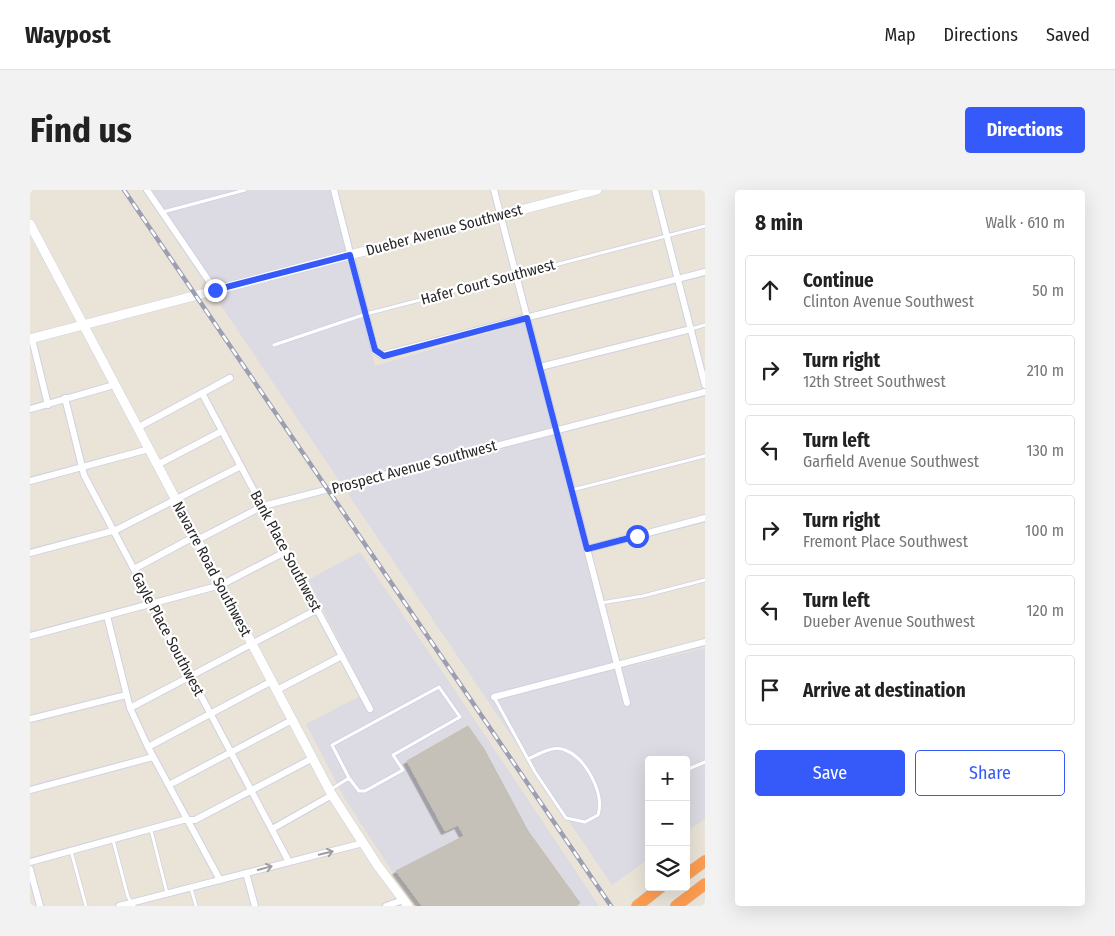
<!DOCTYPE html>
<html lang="en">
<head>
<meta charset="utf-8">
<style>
  :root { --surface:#fff; --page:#f2f2f2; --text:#222; --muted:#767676; --line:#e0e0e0; --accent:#365afa }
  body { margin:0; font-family:"Fira Sans Condensed",sans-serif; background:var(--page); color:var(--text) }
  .controls { position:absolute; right:15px; bottom:15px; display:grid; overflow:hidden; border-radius:5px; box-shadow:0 5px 20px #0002 }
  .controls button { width:45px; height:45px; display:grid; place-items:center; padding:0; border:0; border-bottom:1px solid var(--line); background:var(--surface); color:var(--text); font:25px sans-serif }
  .stop { position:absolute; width:15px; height:15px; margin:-11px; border:4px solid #365afa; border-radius:50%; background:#fff }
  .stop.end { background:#365afa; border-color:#fff; box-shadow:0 1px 5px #0008 }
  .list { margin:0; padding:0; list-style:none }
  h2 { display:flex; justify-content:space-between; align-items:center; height:65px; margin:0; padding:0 20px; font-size:21px }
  h2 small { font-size:16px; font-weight:400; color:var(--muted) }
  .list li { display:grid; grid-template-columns:32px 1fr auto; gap:15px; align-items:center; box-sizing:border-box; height:70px; margin:0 10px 10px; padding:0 10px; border:1px solid var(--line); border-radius:5px }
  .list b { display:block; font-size:19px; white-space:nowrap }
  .list p { margin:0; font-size:16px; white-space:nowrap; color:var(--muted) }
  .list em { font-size:16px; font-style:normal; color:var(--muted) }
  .actions { display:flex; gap:10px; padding:15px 20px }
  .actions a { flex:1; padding:11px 0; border:1px solid var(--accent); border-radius:5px; text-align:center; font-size:18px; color:var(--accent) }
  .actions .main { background:var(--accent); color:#fff }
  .icon { flex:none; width:28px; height:28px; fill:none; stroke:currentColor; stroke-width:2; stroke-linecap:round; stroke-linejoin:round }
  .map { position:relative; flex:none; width:675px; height:716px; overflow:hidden; border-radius:5px }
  header { display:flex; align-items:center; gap:30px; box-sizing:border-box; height:70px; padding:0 25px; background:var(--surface); border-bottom:1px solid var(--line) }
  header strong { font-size:24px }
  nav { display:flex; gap:28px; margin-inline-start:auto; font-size:18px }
  .intro { display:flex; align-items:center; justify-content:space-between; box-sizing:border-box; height:120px; padding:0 30px }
  h1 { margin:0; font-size:35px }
  .button { padding:12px 22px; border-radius:5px; background:var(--accent); color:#fff; font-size:18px; font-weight:700 }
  main { display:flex; gap:30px; padding:0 30px }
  aside { flex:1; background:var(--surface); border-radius:5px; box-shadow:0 5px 20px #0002 }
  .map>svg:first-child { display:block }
</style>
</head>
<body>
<header>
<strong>Waypost</strong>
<nav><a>Map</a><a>Directions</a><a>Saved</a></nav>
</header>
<div class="intro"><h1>Find us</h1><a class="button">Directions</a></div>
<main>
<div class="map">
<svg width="675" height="716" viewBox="0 0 675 716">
  <defs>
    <filter id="shadow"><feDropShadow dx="-3.5" dy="3.5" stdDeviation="0" flood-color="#0004"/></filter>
  </defs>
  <rect width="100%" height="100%" fill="#eae3d8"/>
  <g fill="#dcdae2">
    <polygon points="113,0 300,0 345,176 495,132 585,480 675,458 675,629 656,642 656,570 619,570 619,669 582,695"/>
    <polygon points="330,362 430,508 569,716 390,716 362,681 315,609 276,534 336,503 278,390"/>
  </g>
  <polygon fill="#c5c0b8" stroke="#c5bfb3" filter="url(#shadow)" points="438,536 454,559 498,641 550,713 546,716 392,716 366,681 434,646 428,635 415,641 377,571"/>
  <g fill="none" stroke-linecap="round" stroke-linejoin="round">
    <g stroke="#ced1e1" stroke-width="4.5">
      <g id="lane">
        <polyline points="133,22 215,0"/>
        <polyline points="661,139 675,135"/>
        <polyline points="244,155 336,124 675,36"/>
        <polyline points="542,300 675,266"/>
        <polyline points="571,413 613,406 675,390"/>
        <path d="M464,507l41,75 31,46 19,4 13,-7c7,-21 -12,-57 -33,-65 -12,-5 -26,4 -37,9"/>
        <polyline points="656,580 675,572"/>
        <polyline points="300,600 319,588 302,555 409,497 430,527 363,565 373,580 335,601 329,601 319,588"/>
        <polyline points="121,640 137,703"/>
        <polyline points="83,650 98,707 104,716"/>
        <polyline points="41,661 56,716"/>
        <polyline points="161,698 166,716"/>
      </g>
    </g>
    <g stroke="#ced1e1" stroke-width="8">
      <g id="street">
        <polyline points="117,0 185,100"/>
        <polyline points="304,0 345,161 351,165 675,82"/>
        <polyline points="464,0 597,513"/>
        <polyline points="625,0 675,195"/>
        <polyline points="2,149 18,215"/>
        <polyline points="510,177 661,139"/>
        <polyline points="172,203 340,519"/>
        <polyline points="35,208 54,285 259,672"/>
        <polyline points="0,219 84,195"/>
        <polyline points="107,238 200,188"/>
        <polyline points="127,275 192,241"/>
        <polyline points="0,291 119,259"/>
        <polyline points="557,359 675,328"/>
        <polyline points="0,363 86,340 211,276"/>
        <polyline points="104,379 158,350 173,347 233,316 675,202"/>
        <polyline points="77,426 100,518 118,557 190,690"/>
        <polyline points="0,446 191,395 257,361"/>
        <polyline points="247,500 312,466"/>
        <polyline points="464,507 675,452"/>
        <polyline points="100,518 288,419"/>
        <polyline points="0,529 96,505"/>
        <polyline points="118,557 242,491"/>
        <polyline points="139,595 262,530"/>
        <polyline points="0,600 123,567"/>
        <polyline points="242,639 302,605"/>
        <polyline points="0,672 153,630 165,630 283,568"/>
        <polyline points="0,679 10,716"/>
        <polyline points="216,683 225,716"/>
        <polyline points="89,716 333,653"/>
        <polyline points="356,716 373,710"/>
      </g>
    </g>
    <g stroke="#ced1e1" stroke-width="10">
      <g id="secondary">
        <polyline points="0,34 302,605 348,676 378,716"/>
        <polyline points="0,149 567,0"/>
      </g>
    </g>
    <g stroke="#c3c3c3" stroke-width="12">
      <g id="highway">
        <polyline points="656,685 675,671"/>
        <polyline points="607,716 631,697"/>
        <polyline points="646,716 675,694"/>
      </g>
    </g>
    <use href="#lane" stroke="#fff" stroke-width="3"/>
    <use href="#street" stroke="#fff" stroke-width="6"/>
    <use href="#secondary" stroke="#fff" stroke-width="9"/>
    <use href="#highway" stroke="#fe9c50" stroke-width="11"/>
    <g stroke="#9c9fb2" stroke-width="4.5">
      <polyline id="rail" points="94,0 581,716"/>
    </g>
    <use href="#rail" stroke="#fff" stroke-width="2.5" stroke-dasharray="8" stroke-linecap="butt"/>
  </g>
  <defs><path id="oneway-shaft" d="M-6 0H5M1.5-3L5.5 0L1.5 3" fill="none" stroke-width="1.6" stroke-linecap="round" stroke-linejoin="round" transform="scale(1.25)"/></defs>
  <g stroke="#9e9e9e">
    <use href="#oneway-shaft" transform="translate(296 663) rotate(-14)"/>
    <use href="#oneway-shaft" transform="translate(235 678) rotate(-15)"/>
  </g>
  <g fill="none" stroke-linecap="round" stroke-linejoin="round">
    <polyline stroke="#365afa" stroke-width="6" points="185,100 320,65 345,160 354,166 497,128 557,359 607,346"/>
  </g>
  <g text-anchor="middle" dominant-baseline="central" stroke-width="4.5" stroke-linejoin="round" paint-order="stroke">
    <g font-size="15" fill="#272727" stroke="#fff">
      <text transform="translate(414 40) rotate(-15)">Dueber Avenue Southwest</text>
      <text transform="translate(458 92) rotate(-15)">Hafer Court Southwest</text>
      <text transform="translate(384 277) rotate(-15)">Prospect Avenue Southwest</text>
      <text transform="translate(256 361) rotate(62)">Bank Place Southwest</text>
      <text transform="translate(182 379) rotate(62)">Navarre Road Southwest</text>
      <text transform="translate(138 444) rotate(62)">Gayle Place Southwest</text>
    </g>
  </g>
</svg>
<div class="controls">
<button>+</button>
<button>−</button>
<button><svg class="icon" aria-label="layers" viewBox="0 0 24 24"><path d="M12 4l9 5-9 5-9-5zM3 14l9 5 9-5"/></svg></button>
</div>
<div class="stop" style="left:607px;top:346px"></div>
<div class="stop end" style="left:185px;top:100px"></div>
</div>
<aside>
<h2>8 min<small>Walk · 610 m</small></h2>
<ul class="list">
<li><svg class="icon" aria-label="ahead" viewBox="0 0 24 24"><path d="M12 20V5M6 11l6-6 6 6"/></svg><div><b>Continue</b><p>Clinton Avenue Southwest</p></div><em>50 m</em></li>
<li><svg class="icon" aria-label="right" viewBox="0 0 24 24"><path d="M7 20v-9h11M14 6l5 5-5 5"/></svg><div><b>Turn right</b><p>12th Street Southwest</p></div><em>210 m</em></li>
<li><svg class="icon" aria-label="left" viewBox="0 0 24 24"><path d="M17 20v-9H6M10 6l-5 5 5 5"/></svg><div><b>Turn left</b><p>Garfield Avenue Southwest</p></div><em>130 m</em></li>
<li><svg class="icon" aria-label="right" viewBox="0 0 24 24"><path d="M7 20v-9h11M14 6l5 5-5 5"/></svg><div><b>Turn right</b><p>Fremont Place Southwest</p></div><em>100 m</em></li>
<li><svg class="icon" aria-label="left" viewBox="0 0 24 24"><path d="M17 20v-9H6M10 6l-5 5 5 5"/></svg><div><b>Turn left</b><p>Dueber Avenue Southwest</p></div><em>120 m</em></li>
<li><svg class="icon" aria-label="arrive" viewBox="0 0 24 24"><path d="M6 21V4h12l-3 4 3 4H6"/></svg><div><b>Arrive at destination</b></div></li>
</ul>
<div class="actions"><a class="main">Save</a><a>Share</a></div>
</aside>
</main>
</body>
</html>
